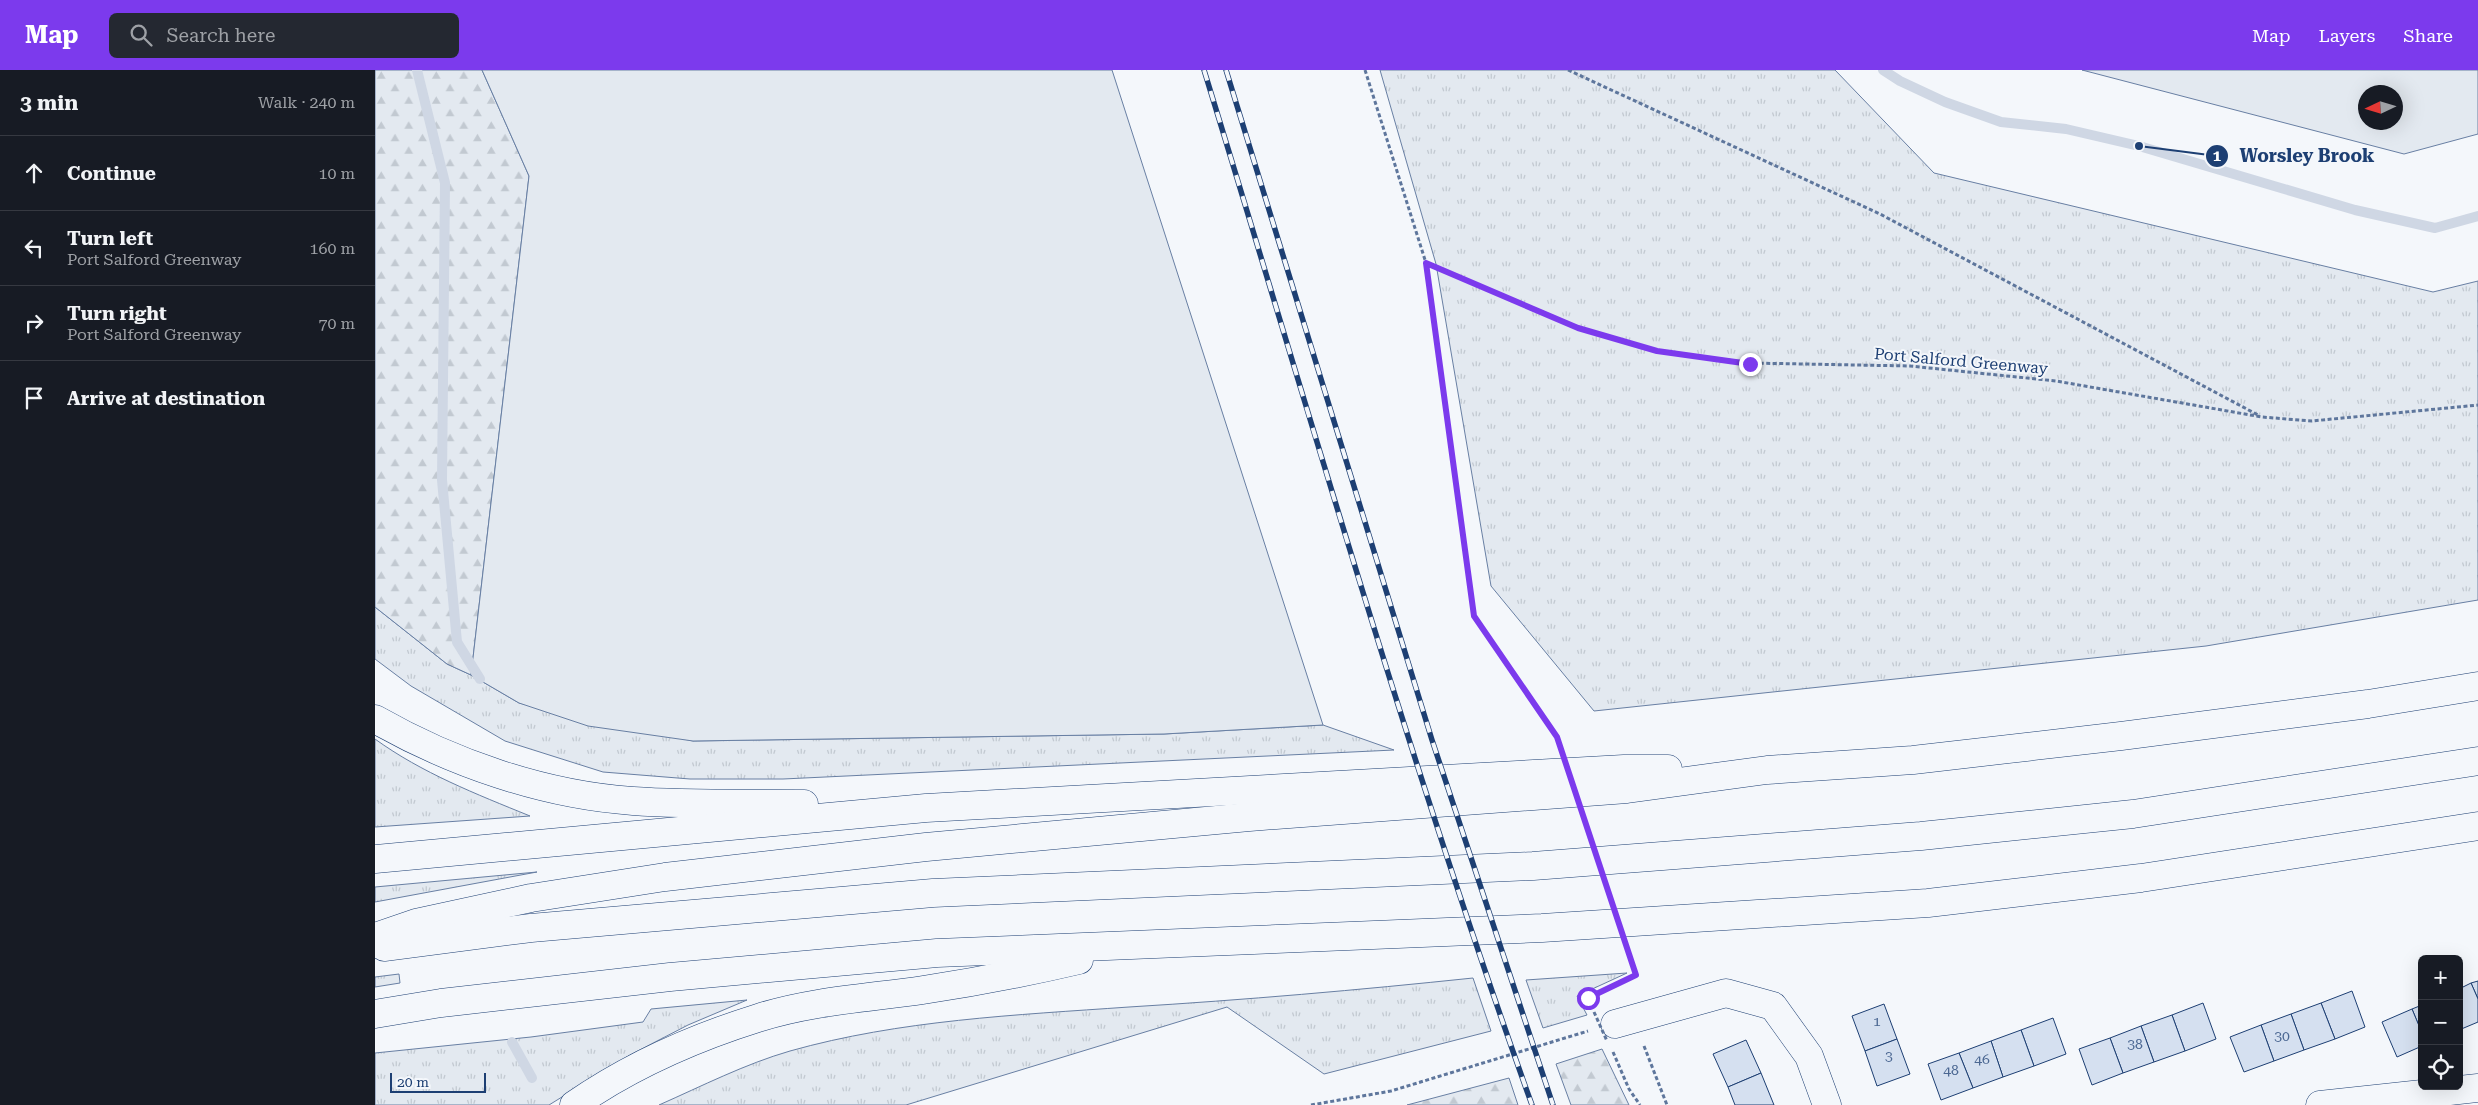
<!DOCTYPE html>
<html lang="en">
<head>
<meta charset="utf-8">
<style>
  :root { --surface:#171b24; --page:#242831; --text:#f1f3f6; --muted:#9ea1a6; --line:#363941; --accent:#7c3aed }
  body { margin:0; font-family:"Roboto Serif",serif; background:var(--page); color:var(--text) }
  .controls { position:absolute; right:15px; bottom:15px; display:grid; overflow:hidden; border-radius:8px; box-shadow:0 5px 20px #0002 }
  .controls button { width:45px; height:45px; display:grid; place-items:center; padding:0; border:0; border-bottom:1px solid var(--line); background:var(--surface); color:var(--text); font:25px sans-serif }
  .compass { position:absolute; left:1983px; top:15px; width:45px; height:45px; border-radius:50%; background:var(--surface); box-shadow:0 5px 20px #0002; rotate:266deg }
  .scale { position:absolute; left:15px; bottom:12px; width:96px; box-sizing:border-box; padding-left:5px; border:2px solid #1d3f73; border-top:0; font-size:14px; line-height:18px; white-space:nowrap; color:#1d3f73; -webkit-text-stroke:4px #f4f7fb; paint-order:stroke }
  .stop { position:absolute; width:15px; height:15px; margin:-11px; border:4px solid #7c3aed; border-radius:50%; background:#fff }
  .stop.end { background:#7c3aed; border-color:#fff; box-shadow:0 1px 5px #0008 }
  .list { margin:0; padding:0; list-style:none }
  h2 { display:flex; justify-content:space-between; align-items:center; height:65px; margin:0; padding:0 20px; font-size:21px }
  h2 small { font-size:16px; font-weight:400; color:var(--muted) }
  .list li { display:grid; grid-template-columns:32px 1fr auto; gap:15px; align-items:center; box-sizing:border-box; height:75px; padding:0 20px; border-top:1px solid var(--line) }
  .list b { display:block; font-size:19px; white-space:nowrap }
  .list p { margin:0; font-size:16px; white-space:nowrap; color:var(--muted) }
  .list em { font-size:16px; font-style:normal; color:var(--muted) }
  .icon { flex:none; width:28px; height:28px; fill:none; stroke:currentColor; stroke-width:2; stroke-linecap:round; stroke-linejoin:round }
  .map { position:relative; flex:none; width:2103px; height:1035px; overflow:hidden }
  header { display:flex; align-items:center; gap:30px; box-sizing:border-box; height:70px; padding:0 25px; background:var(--accent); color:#fff }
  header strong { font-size:24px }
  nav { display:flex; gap:28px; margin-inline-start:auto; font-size:18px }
  .search { width:350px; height:45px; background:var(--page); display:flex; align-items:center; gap:12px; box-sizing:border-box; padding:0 18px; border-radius:8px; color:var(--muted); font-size:19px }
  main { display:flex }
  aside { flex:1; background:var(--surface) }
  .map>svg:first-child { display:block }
</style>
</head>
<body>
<header>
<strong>Map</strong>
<div class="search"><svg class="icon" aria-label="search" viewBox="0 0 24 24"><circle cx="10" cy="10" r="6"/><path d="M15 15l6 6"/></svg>Search here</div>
<nav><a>Map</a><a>Layers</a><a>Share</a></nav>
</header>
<main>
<aside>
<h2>3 min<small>Walk · 240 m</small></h2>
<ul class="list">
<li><svg class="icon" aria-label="ahead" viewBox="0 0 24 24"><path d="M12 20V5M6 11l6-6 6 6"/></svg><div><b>Continue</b></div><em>10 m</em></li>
<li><svg class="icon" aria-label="left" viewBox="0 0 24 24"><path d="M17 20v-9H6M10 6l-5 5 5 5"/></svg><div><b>Turn left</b><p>Port Salford Greenway</p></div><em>160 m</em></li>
<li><svg class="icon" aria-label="right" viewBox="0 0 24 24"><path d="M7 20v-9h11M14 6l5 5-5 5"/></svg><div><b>Turn right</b><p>Port Salford Greenway</p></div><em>70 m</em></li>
<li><svg class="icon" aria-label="arrive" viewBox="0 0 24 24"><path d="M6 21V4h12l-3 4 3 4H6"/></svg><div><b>Arrive at destination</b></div></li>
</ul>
</aside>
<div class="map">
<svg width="2103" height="1035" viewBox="0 0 2103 1035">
  <defs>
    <pattern id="grass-tufts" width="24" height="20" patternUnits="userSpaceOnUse" patternTransform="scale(1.25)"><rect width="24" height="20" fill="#e3e9f0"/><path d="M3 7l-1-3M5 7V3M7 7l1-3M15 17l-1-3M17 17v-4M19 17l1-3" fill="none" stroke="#c2c9d1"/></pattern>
    <pattern id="forest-firs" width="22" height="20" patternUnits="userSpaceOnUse" patternTransform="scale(1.25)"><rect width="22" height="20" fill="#e3e9f0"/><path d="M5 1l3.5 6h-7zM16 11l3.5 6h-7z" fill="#c2c9d1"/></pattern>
  </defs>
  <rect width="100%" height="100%" fill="#f4f7fb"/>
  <g fill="url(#grass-tufts)" stroke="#687fa3">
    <polygon points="1005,0 1460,0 1559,103 2058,222 2103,211 2103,530 1831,576 1219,641 1116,516 1061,194"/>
    <polygon points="0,537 72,594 96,605 144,633 318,671 789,664 948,655 1019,680 408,709 315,709 228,702 130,671 36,616 0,589"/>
    <path d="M0,669c47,34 101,55 155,77l-155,11z"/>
    <polygon points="162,802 0,832 0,817"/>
    <polygon points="1252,903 1202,926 1212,945 1168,958 1151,910"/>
    <polygon points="24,904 25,913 0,917 0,907"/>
    <path d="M1098,908l18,53 -167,43 -97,-67 -321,98h-247c43,-19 86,-41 131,-54 110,-31 226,-36 339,-44 115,-7 230,-17 344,-29z"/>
    <polygon points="372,930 313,955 255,985 174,1035 0,1035 0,983 156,967 268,952 276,939"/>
  </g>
  <g fill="url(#forest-firs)" stroke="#687fa3">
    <polygon points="0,0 107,0 154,106 96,605 72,594 0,537"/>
    <polygon points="1227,979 1254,1035 1196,1035 1181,994"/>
    <polygon points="1134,1008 1143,1035 1032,1035"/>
  </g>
  <g fill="#e3e9f0" stroke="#687fa3" fill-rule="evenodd">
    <polygon points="107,0 737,0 948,655 789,664 318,671 213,656 144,633 96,605 154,106"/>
    <path d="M1707,0h396v64l-74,20zM2020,22v30h-30v-30z"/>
  </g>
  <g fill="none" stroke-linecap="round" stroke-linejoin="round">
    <g stroke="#cfd7e4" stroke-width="10">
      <polyline points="42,0 70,113 67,410 82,572 105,609"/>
      <polyline points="1508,0 1525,11 1570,32 1626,52 1691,59 1764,76 1980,140 2060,158 2103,146"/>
      <polyline points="137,972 157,1008"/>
    </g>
  </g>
  <g fill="#d5e0f0" stroke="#1d3f73">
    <polygon points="2103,911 2103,929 2096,913"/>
    <polygon points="2096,913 2103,929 2103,952 2084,960 2084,919"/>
    <polygon points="1977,921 1990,957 1960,969 1946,933"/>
    <polygon points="1828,933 1841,969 1810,981 1797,945"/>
    <polygon points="1946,933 1960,969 1929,980 1916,944"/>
    <polygon points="1509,934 1522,969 1490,981 1477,946"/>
    <polygon points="2047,935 2047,963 2037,939"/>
    <polygon points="2037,939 2047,963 2047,976 2022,987 2007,952"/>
    <polygon points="1916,944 1929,980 1899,991 1886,955"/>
    <polygon points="1797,945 1810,981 1779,992 1766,956"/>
    <polygon points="1678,948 1691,984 1659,996 1646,960"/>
    <polygon points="1886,955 1899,991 1869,1002 1855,967"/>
    <polygon points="1766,956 1779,992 1748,1003 1735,968"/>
    <polygon points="1646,960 1659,996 1628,1007 1616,971"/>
    <polygon points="1735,968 1748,1003 1717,1015 1704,979"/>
    <polygon points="1522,969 1535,1004 1502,1016 1490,981"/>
    <polygon points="1371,970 1386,1003 1353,1017 1338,984"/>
    <polygon points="1616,971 1628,1007 1598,1018 1584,983"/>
    <polygon points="1584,983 1598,1018 1566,1030 1553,994"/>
    <polygon points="1386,1003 1399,1035 1360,1035 1353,1017"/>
  </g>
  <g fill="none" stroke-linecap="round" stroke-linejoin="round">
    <g stroke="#1d3f73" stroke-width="29">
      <g id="minor">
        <polyline points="1240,954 1351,923 1398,936 1434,986 1452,1035"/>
        <polyline points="1945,1035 2103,1018"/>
      </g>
    </g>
    <g stroke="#1d3f73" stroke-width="29">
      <g id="motorway">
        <path d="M0,649c77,44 169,76 258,82 57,4 114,2 171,3"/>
        <polyline points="0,789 551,738 1249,699 1293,699"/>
        <polyline points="0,867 41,853 156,828 290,807 551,777 874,747 1252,719 1392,700 1538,690 1746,666 1993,634 2103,616"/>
        <polyline points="9,877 156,858 558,823 1158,796 1546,766 1758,744 2103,691"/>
        <polyline points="0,944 66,933 295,907 562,883 1167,858 1553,833 1766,808 2103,756"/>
        <path d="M199,1035c55,-38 120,-67 184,-87 53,-17 110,-20 165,-28 53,-8 105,-18 156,-30"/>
      </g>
    </g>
    <g stroke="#5e769c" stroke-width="3" stroke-dasharray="4 2.5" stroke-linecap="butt">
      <polyline points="990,0 1051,193 1099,546 1182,667"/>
      <polyline points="1193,0 1505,144 1883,345"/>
      <polyline points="1051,193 1203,257 1282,281 1375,293 1535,296 1681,311 1887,347 1937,351 2103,335"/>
      <polyline points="1217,937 1213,928 1261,905"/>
      <polyline points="1269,976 1292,1035"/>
      <polyline points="1238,982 1254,1019 1265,1035"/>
      <polyline points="936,1035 1016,1021 1213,961"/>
    </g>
    <use href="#minor" stroke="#f4f7fb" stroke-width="28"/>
    <use href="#motorway" stroke="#f4f7fb" stroke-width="28"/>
    <g stroke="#1d3f73" stroke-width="5.5">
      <g id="rail">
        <path d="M829,0c106,345 206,695 328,1035"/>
        <polyline points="851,0 1057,670 1178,1035"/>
      </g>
    </g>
    <use href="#rail" stroke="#f4f7fb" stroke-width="4" stroke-dasharray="11" stroke-linecap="butt"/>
    <g stroke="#5e769c" stroke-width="3" stroke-dasharray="4 2.5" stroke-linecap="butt">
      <polyline points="1182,667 1261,905"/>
      <polyline points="1219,942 1232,971"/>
    </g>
  </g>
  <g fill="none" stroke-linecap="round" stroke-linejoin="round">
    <polyline stroke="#7c3aed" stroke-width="6" points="1213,928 1261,905 1182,667 1099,546 1051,193 1203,258 1282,281 1375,294"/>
  </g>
  <g text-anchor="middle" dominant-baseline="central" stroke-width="4" stroke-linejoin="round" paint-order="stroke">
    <g font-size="14" fill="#4b6792">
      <text x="1502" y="951">1</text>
      <text x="1907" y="966">30</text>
      <text x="1760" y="974">38</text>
      <text x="1514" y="986">3</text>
      <text x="1607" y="989">46</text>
      <text x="1576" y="1000">48</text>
    </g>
    <g font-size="16" fill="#1d3f73" stroke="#f4f7fb">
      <text transform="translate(1586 291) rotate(5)">Port Salford Greenway</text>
    </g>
  </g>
  <path fill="none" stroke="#1d3f73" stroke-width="2" d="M1764 76L1842 86"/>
  <g fill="#1d3f73" stroke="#f4f7fb" stroke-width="2">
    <circle cx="1764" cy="76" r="5"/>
    <circle cx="1842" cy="86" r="12"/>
  </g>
  <g font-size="15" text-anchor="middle" font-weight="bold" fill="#fff">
    <text x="1842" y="91">1</text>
  </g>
  <g font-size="18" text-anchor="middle" font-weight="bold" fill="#1d3f73" stroke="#f4f7fb" stroke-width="4" stroke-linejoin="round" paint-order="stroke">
    <text x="1932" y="92">Worsley Brook</text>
  </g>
</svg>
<div class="controls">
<button>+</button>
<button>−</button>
<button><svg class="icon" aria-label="locate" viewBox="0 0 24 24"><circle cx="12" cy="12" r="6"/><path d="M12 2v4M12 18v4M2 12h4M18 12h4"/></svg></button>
</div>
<svg class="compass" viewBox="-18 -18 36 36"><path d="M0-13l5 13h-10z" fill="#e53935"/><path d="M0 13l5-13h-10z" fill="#9ea1a6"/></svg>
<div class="scale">20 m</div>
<div class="stop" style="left:1213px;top:928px"></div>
<div class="stop end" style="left:1375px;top:294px"></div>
</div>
</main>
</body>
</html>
